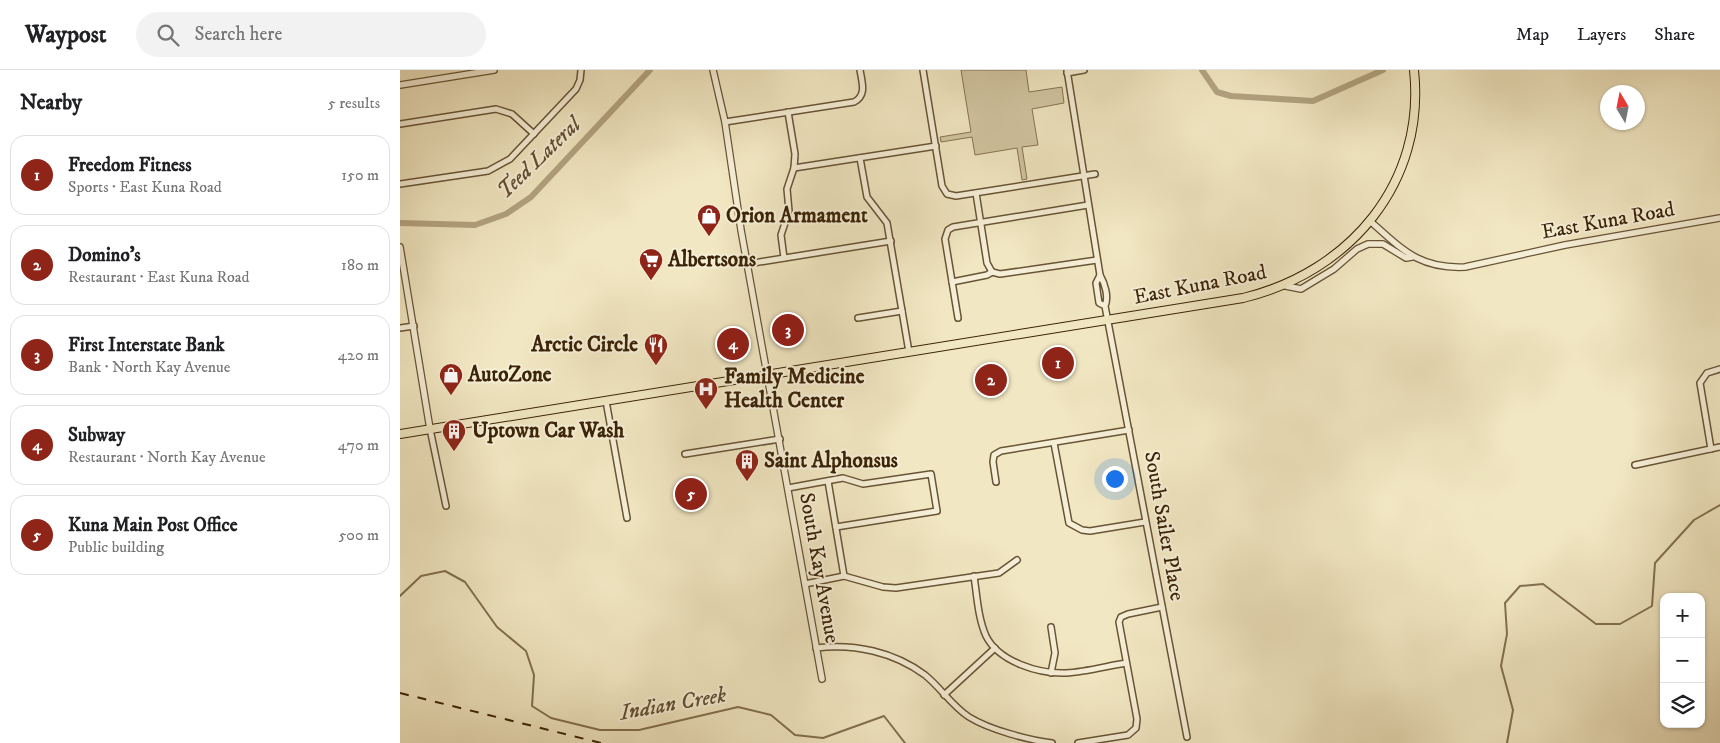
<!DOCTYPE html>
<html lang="en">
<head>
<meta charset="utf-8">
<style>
  :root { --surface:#fff; --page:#f2f2f2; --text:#202124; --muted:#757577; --line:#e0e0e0; --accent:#8f2418 }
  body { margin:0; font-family:"IM FELL DW Pica",serif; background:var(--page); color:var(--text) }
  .controls { position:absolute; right:15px; bottom:15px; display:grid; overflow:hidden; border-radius:10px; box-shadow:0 1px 4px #0004 }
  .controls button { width:45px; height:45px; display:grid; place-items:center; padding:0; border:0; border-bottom:1px solid var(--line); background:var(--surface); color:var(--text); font:25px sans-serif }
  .compass { position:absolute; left:1200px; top:15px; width:45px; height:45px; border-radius:50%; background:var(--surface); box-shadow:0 1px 4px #0004; rotate:350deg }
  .you { position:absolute; left:714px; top:408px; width:18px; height:18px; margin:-12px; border:4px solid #fff; border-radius:50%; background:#1a73e8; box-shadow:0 0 0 8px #1a73e833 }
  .badge { display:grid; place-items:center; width:32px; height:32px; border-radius:50%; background:var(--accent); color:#fff; font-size:16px; font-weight:700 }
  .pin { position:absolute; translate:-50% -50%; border:2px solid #fff; box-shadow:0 1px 5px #0006 }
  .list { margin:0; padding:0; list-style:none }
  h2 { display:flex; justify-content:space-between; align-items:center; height:65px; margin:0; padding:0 20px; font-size:21px }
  h2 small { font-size:16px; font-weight:400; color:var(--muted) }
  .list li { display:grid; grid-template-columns:32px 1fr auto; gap:15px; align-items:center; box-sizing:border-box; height:80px; margin:0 10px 10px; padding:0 10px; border:1px solid var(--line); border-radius:15px }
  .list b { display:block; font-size:19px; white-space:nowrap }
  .list p { margin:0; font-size:16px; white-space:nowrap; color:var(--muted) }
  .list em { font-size:16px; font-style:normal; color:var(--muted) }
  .icon { flex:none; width:28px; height:28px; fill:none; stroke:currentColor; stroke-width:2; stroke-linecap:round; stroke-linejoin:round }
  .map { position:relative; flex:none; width:1320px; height:673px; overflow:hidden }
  header { display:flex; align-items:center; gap:30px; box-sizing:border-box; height:70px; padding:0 25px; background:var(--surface); border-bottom:1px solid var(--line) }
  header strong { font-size:24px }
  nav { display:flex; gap:28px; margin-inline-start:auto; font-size:18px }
  .search { width:350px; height:45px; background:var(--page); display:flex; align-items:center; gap:12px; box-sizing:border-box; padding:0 18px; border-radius:28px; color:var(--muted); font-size:19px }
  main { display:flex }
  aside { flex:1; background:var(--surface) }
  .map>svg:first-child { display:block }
</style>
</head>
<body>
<header>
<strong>Waypost</strong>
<div class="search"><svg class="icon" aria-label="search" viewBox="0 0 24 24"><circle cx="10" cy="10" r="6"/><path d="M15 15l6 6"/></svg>Search here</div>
<nav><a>Map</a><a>Layers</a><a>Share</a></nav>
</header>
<main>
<aside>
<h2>Nearby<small>5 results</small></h2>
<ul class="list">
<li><span class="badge">1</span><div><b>Freedom Fitness</b><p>Sports · East Kuna Road</p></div><em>150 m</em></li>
<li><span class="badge">2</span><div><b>Domino's</b><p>Restaurant · East Kuna Road</p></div><em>180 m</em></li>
<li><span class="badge">3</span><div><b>First Interstate Bank</b><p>Bank · North Kay Avenue</p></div><em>420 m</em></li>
<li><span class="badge">4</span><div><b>Subway</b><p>Restaurant · North Kay Avenue</p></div><em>470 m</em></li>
<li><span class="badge">5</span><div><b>Kuna Main Post Office</b><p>Public building</p></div><em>500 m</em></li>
</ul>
</aside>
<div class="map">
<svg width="1320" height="673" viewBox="0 0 1320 673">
  <rect width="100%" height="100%" fill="#f1e7c2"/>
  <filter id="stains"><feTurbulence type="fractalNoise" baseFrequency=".004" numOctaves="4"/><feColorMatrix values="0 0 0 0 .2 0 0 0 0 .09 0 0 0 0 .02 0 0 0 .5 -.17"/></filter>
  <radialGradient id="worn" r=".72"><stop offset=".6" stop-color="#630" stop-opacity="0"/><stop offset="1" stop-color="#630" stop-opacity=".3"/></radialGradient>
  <polygon fill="#d2c6a2" stroke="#867454" points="561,0 626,0 629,22 662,17 664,33 632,39 638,75 622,77 627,109 622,110 617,78 575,85 572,67 541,72 540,67 571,62"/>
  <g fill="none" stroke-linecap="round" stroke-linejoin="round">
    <g stroke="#837051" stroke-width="2">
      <polyline points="0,526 21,506 45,501 65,512 97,557 126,581 134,605 132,636 151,648 200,660 239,660 338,637 371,645 395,665 423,668 484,646 505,673"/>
      <polyline points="1107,673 1113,640 1101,596 1107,564 1105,533 1120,516 1143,514 1196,554 1220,554 1252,536 1255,493 1294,450 1320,435"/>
    </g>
    <g stroke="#b3a482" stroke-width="6">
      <polyline points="802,0 817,22 831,26 913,31 983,0"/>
      <polyline points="0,153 75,155 106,144 131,127 250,0"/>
    </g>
    <g stroke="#685436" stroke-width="8">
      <g id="minor">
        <polyline points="523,0 542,116 547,124 556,126 695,104"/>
        <polyline points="667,0 700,205"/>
        <polyline points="667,3 684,0"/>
        <path d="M325,52l129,-20c13,-7 8,-19 6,-32"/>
        <polyline points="0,54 96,39 112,44 134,64"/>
        <polyline points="460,88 467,127 487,153 509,282"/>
        <polyline points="394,98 536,76"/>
        <polyline points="0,114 88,101 110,89 176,19 180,10 181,0"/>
        <polyline points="576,123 587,193 592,202"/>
        <polyline points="384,188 381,165 389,141 387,119 394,98 395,84 388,42"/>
        <polyline points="347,194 491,171"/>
        <polyline points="592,202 600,204 697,190"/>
        <polyline points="552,212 587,205 592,202"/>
        <path d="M705,236l-6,-3 -3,-20 4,-8c5,9 9,22 5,31l82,431"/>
        <polyline points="458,248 502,241"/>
        <polyline points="558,248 545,169 548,160 553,157 688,135"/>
        <polyline points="0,258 14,256"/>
        <polyline points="206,331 227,448"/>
        <polyline points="30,359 46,436"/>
        <polyline points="654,373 669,453 682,460 690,461 745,452"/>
        <polyline points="1311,379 1300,313 1307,303 1320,299"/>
        <polyline points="285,384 380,369"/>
        <polyline points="1235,395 1320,377"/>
        <polyline points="428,411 444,506"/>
        <polyline points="596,412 593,392 594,385 601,381 729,360"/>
        <polyline points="388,418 443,408 463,414 531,404 537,441 436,457"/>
        <path d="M574,506c3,20 4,42 12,60 13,26 53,38 80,37 20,-1 41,-7 60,-10"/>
        <polyline points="405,514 444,506 483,517 496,518 599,503 617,490"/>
        <polyline points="651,557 655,583 651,603"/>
        <path d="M416,578c38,-5 78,4 109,27 16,13 27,31 44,42 21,13 60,23 83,26"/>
        <polyline points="544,625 595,578"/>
        <polyline points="678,673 728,665 736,658 737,649 719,552 721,547 728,544 762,537"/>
      </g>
    </g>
    <g stroke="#685436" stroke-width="8">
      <g id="tertiary">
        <polyline points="313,0 325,52 341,160 422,609"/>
        <polyline points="0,15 94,0"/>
        <path d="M970,151c33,29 49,48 95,46l100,-22 155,-27"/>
        <polyline points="0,177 30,359"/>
        <polyline points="886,216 901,219 934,199 957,179 968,174 983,174 1006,188 1012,187"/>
      </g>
    </g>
    <g stroke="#3a2307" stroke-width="10">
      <path id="primary" d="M0,364l843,-136c107,-26 183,-115 171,-228"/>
    </g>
    <use href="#minor" stroke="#f6efd7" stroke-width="5"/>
    <use href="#tertiary" stroke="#f6efd7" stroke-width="5.5"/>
    <use href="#primary" stroke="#f1e7c2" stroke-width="8"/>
    <polyline stroke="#3a2307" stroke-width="2" stroke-dasharray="9 9" stroke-linecap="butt" points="0,623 201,673"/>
  </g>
  <defs>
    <g id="shop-pin" transform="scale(1.25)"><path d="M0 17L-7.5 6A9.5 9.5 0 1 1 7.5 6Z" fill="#8f2418" stroke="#f6efd7"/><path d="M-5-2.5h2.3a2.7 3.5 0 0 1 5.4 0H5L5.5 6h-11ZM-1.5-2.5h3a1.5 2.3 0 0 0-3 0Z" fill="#fff"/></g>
    <g id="supermarket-pin" transform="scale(1.25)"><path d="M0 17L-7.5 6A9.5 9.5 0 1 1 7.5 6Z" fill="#8f2418" stroke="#f6efd7"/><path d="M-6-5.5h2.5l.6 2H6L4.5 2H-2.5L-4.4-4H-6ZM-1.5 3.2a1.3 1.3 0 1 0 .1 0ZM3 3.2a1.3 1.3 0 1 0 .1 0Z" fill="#fff"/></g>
    <g id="restaurant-pin" transform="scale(1.25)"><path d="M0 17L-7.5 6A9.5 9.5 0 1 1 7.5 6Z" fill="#8f2418" stroke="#f6efd7"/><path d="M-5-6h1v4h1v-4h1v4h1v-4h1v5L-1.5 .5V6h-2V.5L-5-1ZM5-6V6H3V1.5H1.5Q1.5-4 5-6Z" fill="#fff"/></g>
    <g id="hospital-pin" transform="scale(1.25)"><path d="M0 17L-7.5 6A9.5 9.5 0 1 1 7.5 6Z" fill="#8f2418" stroke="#f6efd7"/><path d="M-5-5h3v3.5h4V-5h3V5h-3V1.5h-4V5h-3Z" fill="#fff"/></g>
    <g id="building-pin" transform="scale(1.25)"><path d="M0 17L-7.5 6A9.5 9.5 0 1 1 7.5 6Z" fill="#8f2418" stroke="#f6efd7"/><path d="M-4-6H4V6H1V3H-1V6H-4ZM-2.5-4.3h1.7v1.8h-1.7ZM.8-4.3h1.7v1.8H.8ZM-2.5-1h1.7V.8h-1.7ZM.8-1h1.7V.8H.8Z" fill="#fff"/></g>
  </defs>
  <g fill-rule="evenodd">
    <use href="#shop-pin" x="309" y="146"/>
    <use href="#supermarket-pin" x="251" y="190"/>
    <use href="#restaurant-pin" x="256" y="275"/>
    <use href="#shop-pin" x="51" y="305"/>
    <use href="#hospital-pin" x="306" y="319"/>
    <use href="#building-pin" x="54" y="361"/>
    <use href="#building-pin" x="347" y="391"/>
  </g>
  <g text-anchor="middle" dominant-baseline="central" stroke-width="4" stroke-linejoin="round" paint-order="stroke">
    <g font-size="21" font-weight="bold" fill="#3a2307" stroke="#f6efd7" text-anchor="start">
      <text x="326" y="146">Orion Armament</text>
      <text x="268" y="190">Albertsons</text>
      <text x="238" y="275" text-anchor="end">Arctic Circle</text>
      <text x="68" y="305">AutoZone</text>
      <text x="324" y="307">Family Medicine<tspan x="324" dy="24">Health Center</tspan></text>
      <text x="72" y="361">Uptown Car Wash</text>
      <text x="364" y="391">Saint Alphonsus</text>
    </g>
    <g font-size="21" fill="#3a2307" stroke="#f6efd7">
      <text transform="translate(1208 151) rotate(-10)">East Kuna Road</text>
      <text transform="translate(800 215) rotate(-11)">East Kuna Road</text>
      <text transform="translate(764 456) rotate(80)">South Sailer Place</text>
      <text transform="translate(419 498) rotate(80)">South Kay Avenue</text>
    </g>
    <g font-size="22" font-style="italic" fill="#645032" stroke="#f6efd7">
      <text transform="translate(139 88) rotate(-44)">Teed Lateral</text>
      <text transform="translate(273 634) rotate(-10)">Indian Creek</text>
    </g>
  </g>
  <rect width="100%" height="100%" filter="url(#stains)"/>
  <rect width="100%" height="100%" fill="url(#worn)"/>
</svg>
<div class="controls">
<button>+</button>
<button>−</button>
<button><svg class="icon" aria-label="layers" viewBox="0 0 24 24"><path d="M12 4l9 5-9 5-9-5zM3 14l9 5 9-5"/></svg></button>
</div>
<svg class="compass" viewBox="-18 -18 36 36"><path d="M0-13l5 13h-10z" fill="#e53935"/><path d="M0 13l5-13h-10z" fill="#757577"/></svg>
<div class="you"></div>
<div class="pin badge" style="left:658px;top:293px">1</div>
<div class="pin badge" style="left:591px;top:310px">2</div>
<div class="pin badge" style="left:388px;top:260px">3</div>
<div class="pin badge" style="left:333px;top:274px">4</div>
<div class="pin badge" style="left:291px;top:424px">5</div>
</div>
</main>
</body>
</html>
